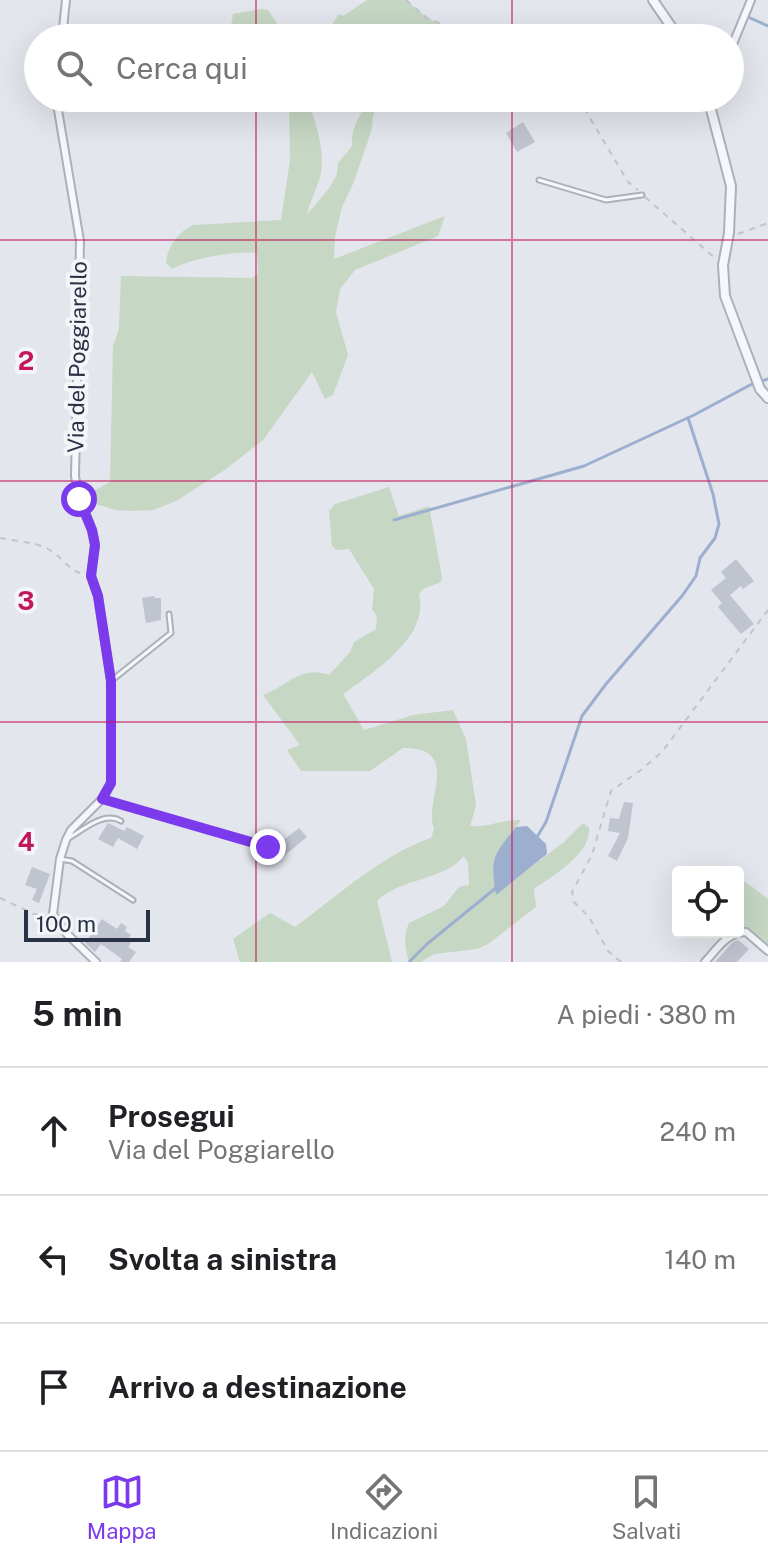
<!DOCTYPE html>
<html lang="it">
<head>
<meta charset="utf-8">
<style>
  :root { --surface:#fff; --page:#f6f6f6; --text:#202124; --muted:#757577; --line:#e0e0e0; --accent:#7c3aed }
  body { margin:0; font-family:"Public Sans",sans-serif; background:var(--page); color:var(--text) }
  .controls { position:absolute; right:24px; bottom:24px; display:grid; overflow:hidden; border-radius:8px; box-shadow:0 8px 32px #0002 }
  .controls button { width:72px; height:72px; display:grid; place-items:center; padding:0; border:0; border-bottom:2px solid var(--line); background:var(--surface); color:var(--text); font:40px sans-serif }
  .scale { position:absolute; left:24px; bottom:20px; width:126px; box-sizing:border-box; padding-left:8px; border:4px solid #293146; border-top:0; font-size:22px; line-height:28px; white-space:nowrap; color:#293146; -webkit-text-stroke:6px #f3f5f9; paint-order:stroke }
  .stop { position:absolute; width:24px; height:24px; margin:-18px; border:6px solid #7c3aed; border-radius:50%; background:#fff }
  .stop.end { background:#7c3aed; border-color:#fff; box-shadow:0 2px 8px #0008 }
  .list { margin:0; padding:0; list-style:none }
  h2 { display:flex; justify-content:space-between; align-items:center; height:104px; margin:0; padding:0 32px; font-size:34px }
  h2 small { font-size:26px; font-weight:400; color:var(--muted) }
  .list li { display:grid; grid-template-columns:52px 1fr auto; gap:24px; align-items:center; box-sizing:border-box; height:128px; padding:0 32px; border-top:2px solid var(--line) }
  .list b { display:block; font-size:30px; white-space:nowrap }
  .list p { margin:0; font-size:26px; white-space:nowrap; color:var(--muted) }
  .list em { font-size:26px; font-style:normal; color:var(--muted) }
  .icon { flex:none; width:44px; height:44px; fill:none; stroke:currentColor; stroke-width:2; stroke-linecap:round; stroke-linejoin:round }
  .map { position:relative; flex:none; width:768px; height:962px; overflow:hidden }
  .search { position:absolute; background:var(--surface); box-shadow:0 8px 32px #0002; left:24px; right:24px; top:24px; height:88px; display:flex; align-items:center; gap:20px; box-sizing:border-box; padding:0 28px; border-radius:44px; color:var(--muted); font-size:30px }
  .sheet { height:488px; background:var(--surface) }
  nav { display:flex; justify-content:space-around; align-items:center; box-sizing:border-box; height:112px; border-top:2px solid var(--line); background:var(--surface); font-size:22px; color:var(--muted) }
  nav a { display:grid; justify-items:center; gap:4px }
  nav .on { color:var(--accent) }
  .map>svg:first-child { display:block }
</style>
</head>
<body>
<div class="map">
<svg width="768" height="962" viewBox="0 0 768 962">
  <rect width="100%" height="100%" fill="#e3e6ec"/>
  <g fill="#c6d7c4">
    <path d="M367,0h39l21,18 47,20h-41c-7,-4 -93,0 -110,0l16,-24 4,2z"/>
    <polygon points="261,9 268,10 287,38 229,38 233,14"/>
    <path d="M289,98h18c8,23 18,50 14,75 -3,14 -11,28 -14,42l23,-28 7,-13 1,-11 14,-17c-2,-19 10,-32 17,-48h13l-9,17 -1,14 -19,55 -11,23 -7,30 -1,22 111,-43 -7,20 -83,34 -15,19 -4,23 12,43 -15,40 -8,4 -13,-27 -49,68 -37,29 -50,32 -23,9 -20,1 -17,-1 -37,-11 31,-17 3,-136 6,-17 2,-53 131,2 6,-4 -1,-21c-19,-3 -68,6 -85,16l-6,-6c1,-16 12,-31 27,-38l88,-5 9,-60z"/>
    <path d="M389,487l10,29 30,-10 13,71 -1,5 -18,7 -4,5c11,43 -46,78 -76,100l21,36 49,-15 40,-5 13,29 10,67 -6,20c17,2 33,-7 51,-6l-8,11 -17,63 67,-51 20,-20 6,5c2,27 -36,47 -55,61l2,18 -48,37 -11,5 -43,5 -13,8h-12c-4,-15 -6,-25 0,-39l35,-17 15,-19 10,-2 -1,-22 -4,-7c-22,26 -63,21 -87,45l15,61h-152l-7,-23 37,-26 25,14c41,-30 88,-73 136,-89l3,-9c-11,-28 29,-82 -31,-81l-33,23h-69l-14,-21 13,-5 -37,-50c26,-9 36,-30 66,-20l21,-23 4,-10 22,-13 1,-13 -5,-7 2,-20 -25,-40 -12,1 -5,-4 -3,-35 6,-7z"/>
    <polygon points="738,876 768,899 768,951 738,925"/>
  </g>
  <path fill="#9cafce" d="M527,826l19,18 1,10 -51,41c-6,-38 -3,-39 20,-68z"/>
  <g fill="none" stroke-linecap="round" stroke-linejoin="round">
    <g stroke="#9cafce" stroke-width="3">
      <polyline points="754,0 748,17 768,26"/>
      <polyline points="394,520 584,466 694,415 752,384 768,379"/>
      <polyline points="537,837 546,822 582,716 606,684 682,596 696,576 700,558 715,538 719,524 713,494 688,418"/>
      <polyline points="409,962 427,944 497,887"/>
    </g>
  </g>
  <g fill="#c0c4cf">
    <polygon points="523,122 535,142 517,152 506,133"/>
    <polygon points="736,559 754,581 743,589 741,586 730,595 754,624 741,634 718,607 722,603 711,590 726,578 721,572"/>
    <polygon points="154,596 155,598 161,598 161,620 146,623 142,598"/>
    <polygon points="624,802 633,803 628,838 617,861 608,856 620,833 608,831 610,818 619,819"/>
    <polygon points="108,823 124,831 127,827 144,836 137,849 118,838 113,847 98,839"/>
    <polygon points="299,828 307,837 285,855 277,845"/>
    <polygon points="32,867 50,874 39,903 32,900 37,889 25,885"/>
    <polygon points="102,919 117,929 121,923 127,927 125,931 131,935 127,940 131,943 128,947 136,952 129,962 120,962 122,959 101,944 95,952 85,943"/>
    <polygon points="738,940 749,949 737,962 715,962 733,942"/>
  </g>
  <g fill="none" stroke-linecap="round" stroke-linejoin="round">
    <g stroke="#abb0ba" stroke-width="7">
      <g id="service">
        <polyline points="539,180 606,200 642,195"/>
        <polyline points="111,681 171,633 169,614"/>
        <polyline points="102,799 268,847"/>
        <path d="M69,838c15,-9 35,-27 52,-17"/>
        <polyline points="60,859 72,861 133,900"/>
      </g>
    </g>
    <g stroke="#abb0ba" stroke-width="10">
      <g id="minor">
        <polyline points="62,38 66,0"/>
        <polyline points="730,51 751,0"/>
        <polyline points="56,98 80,241 75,476 78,493 92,530 95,545 91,576 98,596 111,681 111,783 102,799 71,830 66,840 60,859 53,914 66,933 96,962"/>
        <path d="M705,962c13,-14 21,-29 41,-30l22,19"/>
      </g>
    </g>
    <g stroke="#abb0ba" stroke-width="12">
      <g id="tertiary">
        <polyline points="653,0 679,38"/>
        <polyline points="708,98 731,186 729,233 723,265 725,296 760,389 768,398"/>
      </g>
    </g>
    <g stroke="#c1c4cb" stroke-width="2" stroke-dasharray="6 6" stroke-linecap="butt">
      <polyline points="406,0 427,18 474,38"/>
      <polyline points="578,98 628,182 638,190"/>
      <polyline points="645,197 716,259"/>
      <polyline points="738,234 768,223"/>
      <path d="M0,538c15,3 33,4 46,10 16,7 21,23 38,26"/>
      <polyline points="0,898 34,914 48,916"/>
      <polyline points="621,962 608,951 589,917 574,902 572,892 592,855 611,791 641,770 662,752 768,610"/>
    </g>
    <use href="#service" stroke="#f6f7fa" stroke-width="3"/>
    <use href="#minor" stroke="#f6f7fa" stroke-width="6"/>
    <use href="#tertiary" stroke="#f6f7fa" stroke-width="8"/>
  </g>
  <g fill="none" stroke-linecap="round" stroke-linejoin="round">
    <polyline stroke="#7c3aed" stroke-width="10" points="79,499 92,530 95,545 91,576 98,596 111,681 111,783 102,799 268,847"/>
  </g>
  <path fill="none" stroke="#c2185b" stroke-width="2" stroke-opacity="0.55" d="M256,0v38M512,0v38M256,98v864M512,98v864M0,240h768M0,481h768M0,722h768"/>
  <g text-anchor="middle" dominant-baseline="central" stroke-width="8" stroke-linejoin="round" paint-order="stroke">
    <g font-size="22" fill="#293146" stroke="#f3f5f9">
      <text transform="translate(77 357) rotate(-89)">Via del Poggiarello</text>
    </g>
  </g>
  <g font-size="26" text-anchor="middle" font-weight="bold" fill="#c2185b" stroke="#f3f5f9" stroke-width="8" stroke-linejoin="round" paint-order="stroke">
    <text x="26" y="370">2</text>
    <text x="26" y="610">3</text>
    <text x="26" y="851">4</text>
  </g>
</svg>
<div class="controls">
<button><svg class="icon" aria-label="locate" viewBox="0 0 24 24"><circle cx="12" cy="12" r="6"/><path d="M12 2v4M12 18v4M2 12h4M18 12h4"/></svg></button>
</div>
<div class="scale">100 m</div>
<div class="stop" style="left:79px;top:499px"></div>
<div class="stop end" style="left:268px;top:847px"></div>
<div class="search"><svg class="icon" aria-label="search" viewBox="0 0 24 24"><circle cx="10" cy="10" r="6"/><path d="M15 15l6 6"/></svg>Cerca qui</div>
</div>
<section class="sheet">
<h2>5 min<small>A piedi · 380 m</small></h2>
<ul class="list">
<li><svg class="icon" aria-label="ahead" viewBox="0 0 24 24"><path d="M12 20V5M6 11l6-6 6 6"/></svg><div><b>Prosegui</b><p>Via del Poggiarello</p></div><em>240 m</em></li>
<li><svg class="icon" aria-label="left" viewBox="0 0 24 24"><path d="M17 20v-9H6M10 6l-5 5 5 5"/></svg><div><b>Svolta a sinistra</b></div><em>140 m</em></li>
<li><svg class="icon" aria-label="arrive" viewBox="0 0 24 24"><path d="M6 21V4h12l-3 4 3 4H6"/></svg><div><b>Arrivo a destinazione</b></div></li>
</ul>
</section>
<nav>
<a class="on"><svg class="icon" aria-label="map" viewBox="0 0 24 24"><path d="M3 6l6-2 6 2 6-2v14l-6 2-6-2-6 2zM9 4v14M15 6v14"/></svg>Mappa</a>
<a><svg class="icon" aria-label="directions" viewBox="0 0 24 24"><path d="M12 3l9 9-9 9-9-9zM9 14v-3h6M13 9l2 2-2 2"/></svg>Indicazioni</a>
<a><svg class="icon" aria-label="saved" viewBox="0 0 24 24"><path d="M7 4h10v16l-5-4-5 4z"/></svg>Salvati</a>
</nav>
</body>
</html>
